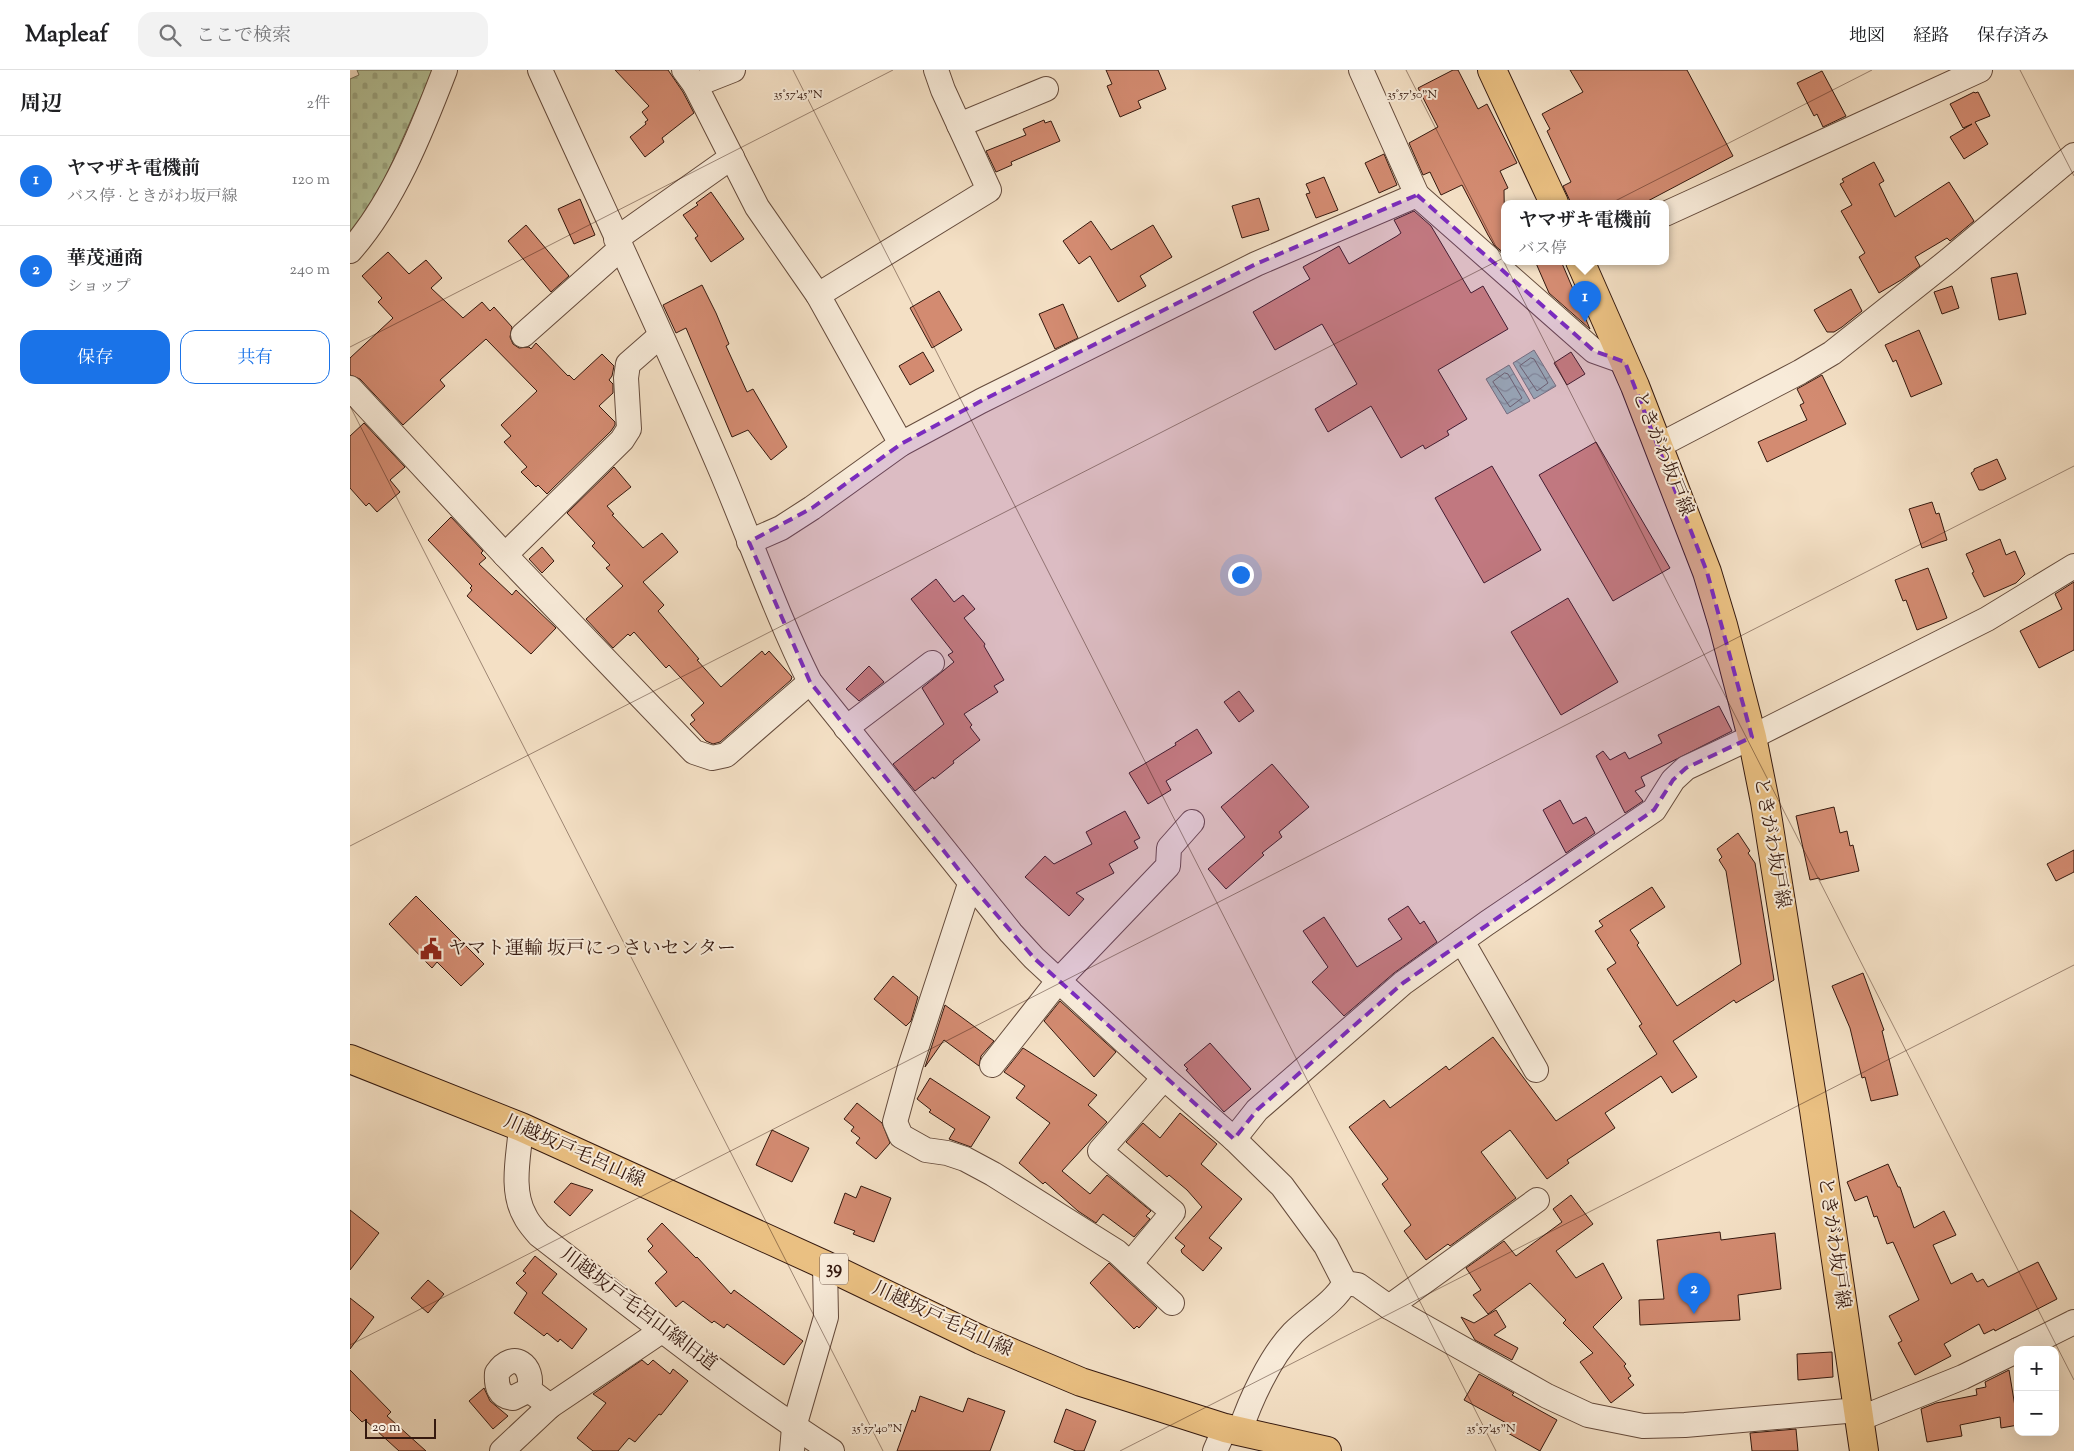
<!DOCTYPE html>
<html lang="ja">
<head>
<meta charset="utf-8">
<style>
  :root { --surface:#fff; --page:#f2f2f2; --text:#202124; --muted:#757577; --line:#e0e0e0; --accent:#1a73e8 }
  body { margin:0; font-family:"Sorts Mill Goudy","Noto Serif JP",serif; background:var(--page); color:var(--text) }
  .controls { position:absolute; right:15px; bottom:15px; display:grid; overflow:hidden; border-radius:10px; box-shadow:0 5px 20px #0002 }
  .controls button { width:45px; height:45px; display:grid; place-items:center; padding:0; border:0; border-bottom:1px solid var(--line); background:var(--surface); color:var(--text); font:25px sans-serif }
  .scale { position:absolute; left:15px; bottom:12px; width:71px; box-sizing:border-box; padding-left:5px; border:2px solid #35190f; border-top:0; font-size:14px; line-height:18px; white-space:nowrap; color:#35190f; -webkit-text-stroke:4px #f8ebd9; paint-order:stroke }
  .you { position:absolute; left:890px; top:504px; width:18px; height:18px; margin:-12px; border:4px solid #fff; border-radius:50%; background:#1a73e8; box-shadow:0 0 0 8px #1a73e833 }
  .badge { display:grid; place-items:center; width:32px; height:32px; border-radius:50%; background:var(--accent); color:#fff; font-size:16px; font-weight:700 }
  .pin { position:absolute; translate:-50% -41px; filter:drop-shadow(0 1px 2px #0008) }
  .pin::after { content:''; position:absolute; top:26px; width:18px; height:15px; background:inherit; clip-path:polygon(0 0,100% 0,50% 100%) }
  .popup { position:absolute; left:1151px; top:130px; width:168px; height:65px; box-sizing:border-box; display:grid; place-content:center; border-radius:10px; background:var(--surface); filter:drop-shadow(0 1px 4px #0005); font-size:16px; white-space:nowrap; color:var(--muted) }
  .popup b { font-size:19px; color:var(--text) }
  .popup::after { content:''; position:absolute; left:50%; top:100%; margin-left:-10px; border:10px solid transparent; border-top-color:var(--surface) }
  .list { margin:0; padding:0; list-style:none }
  h2 { display:flex; justify-content:space-between; align-items:center; height:65px; margin:0; padding:0 20px; font-size:21px }
  h2 small { font-size:16px; font-weight:400; color:var(--muted) }
  .list li { display:grid; grid-template-columns:32px 1fr auto; gap:15px; align-items:center; box-sizing:border-box; height:90px; padding:0 20px; border-top:1px solid var(--line) }
  .list b { display:block; font-size:19px; white-space:nowrap }
  .list p { margin:0; font-size:16px; white-space:nowrap; color:var(--muted) }
  .list em { font-size:16px; font-style:normal; color:var(--muted) }
  .actions { display:flex; gap:10px; padding:15px 20px }
  .actions a { flex:1; padding:11px 0; border:1px solid var(--accent); border-radius:15px; text-align:center; font-size:18px; color:var(--accent) }
  .actions .main { background:var(--accent); color:#fff }
  .icon { flex:none; width:28px; height:28px; fill:none; stroke:currentColor; stroke-width:2; stroke-linecap:round; stroke-linejoin:round }
  .map { position:relative; flex:none; width:1724px; height:1381px; overflow:hidden }
  header { display:flex; align-items:center; gap:30px; box-sizing:border-box; height:70px; padding:0 25px; background:var(--surface); border-bottom:1px solid var(--line) }
  header strong { font-size:24px }
  nav { display:flex; gap:28px; margin-inline-start:auto; font-size:18px }
  .search { width:350px; height:45px; background:var(--page); display:flex; align-items:center; gap:12px; box-sizing:border-box; padding:0 18px; border-radius:15px; color:var(--muted); font-size:19px }
  main { display:flex }
  aside { flex:1; background:var(--surface) }
  .map>svg:first-child { display:block }
</style>
</head>
<body>
<header>
<strong>Mapleaf</strong>
<div class="search"><svg class="icon" aria-label="search" viewBox="0 0 24 24"><circle cx="10" cy="10" r="6"/><path d="M15 15l6 6"/></svg>ここで検索</div>
<nav><a>地図</a><a>経路</a><a>保存済み</a></nav>
</header>
<main>
<aside>
<h2>周辺<small>2件</small></h2>
<ul class="list">
<li><span class="badge">1</span><div><b>ヤマザキ電機前</b><p>バス停 · ときがわ坂戸線</p></div><em>120 m</em></li>
<li><span class="badge">2</span><div><b>華茂通商</b><p>ショップ</p></div><em>240 m</em></li>
</ul>
<div class="actions"><a class="main">保存</a><a>共有</a></div>
</aside>
<div class="map">
<svg width="1724" height="1381" viewBox="0 0 1724 1381">
  <defs>
    <pattern id="cemetery-stones" width="16" height="16" patternUnits="userSpaceOnUse" patternTransform="scale(1.25)"><rect width="16" height="16" fill="#b5c399"/><path d="M2 7V4a2 2 0 0 1 4 0v3zM10 15v-3a2 2 0 0 1 4 0v3z" fill="#9ca783"/></pattern>
    <pattern id="water-waves" width="16" height="10" patternUnits="userSpaceOnUse" patternTransform="scale(1.25)"><rect width="16" height="10" fill="#9dbeaf"/><path d="M0 5q4-4 8 0t8 0" fill="none" stroke="#819a8d"/></pattern>
  </defs>
  <rect width="100%" height="100%" fill="#f4e0c5"/>
  <filter id="stains"><feTurbulence type="fractalNoise" baseFrequency=".004" numOctaves="4"/><feColorMatrix values="0 0 0 0 .2 0 0 0 0 .09 0 0 0 0 .02 0 0 0 .5 -.17"/></filter>
  <radialGradient id="worn" r=".72"><stop offset=".6" stop-color="#630" stop-opacity="0"/><stop offset="1" stop-color="#630" stop-opacity=".3"/></radialGradient>
  <polygon fill="url(#cemetery-stones)" stroke="#756e54" points="7,0 83,0 29,122 0,166 0,9 9,5"/>
  <g fill="url(#water-waves)" stroke="#737c6f">
    <polygon points="1184,280 1206,316 1184,329 1163,293"/>
    <polygon points="1159,295 1180,331 1157,344 1136,309"/>
  </g>
  <g fill="none" stroke-linecap="round" stroke-linejoin="round">
    <g stroke="#696c5f" stroke-width="1">
      <polygon points="1181,288 1184,289 1198,313 1187,321 1170,296"/>
      <polygon points="1155,303 1158,304 1172,328 1160,337 1143,312"/>
    </g>
  </g>
  <g fill="#d38b71" stroke="#35190f">
    <polygon points="265,0 318,0 333,22 344,43 312,68 314,72 295,87 280,67 296,54 295,52 298,50 292,42 299,36"/>
    <polygon points="756,0 808,0 816,19 788,31 791,38 770,47 757,16 762,14"/>
    <polygon points="1103,0 1108,0 1128,39 1137,34 1167,93 1150,101 1158,118 1154,120 1155,184 1144,175 1138,165 1112,115 1091,125 1080,102 1073,105 1059,73 1088,57 1068,18"/>
    <polygon points="1220,0 1337,0 1383,86 1294,133 1221,133 1213,116 1221,112 1197,61 1200,59 1192,44 1233,22"/>
    <polygon points="1472,1 1496,46 1473,57 1467,44 1464,46 1447,13"/>
    <polygon points="1624,22 1625,23 1628,22 1640,46 1625,52 1638,74 1614,89 1600,67 1622,54 1613,58 1600,34"/>
    <polygon points="694,50 695,53 701,51 710,71 661,92 662,95 646,102 636,81 676,65 673,59"/>
    <polygon points="1034,84 1047,115 1029,123 1015,93"/>
    <polygon points="1524,92 1534,111 1529,114 1545,147 1599,112 1624,151 1600,171 1597,168 1565,187 1570,196 1551,210 1529,223 1509,187 1515,183 1491,141 1502,135 1490,114 1494,112 1492,109"/>
    <polygon points="974,107 988,140 966,148 956,124 960,123 956,114"/>
    <polygon points="361,122 394,169 361,192 345,168 348,166 333,145 348,135 346,133"/>
    <polygon points="909,128 919,160 892,168 882,136"/>
    <polygon points="230,129 245,165 224,174 208,139"/>
    <polygon points="1064,141 1081,156 1121,223 1133,216 1158,259 1088,300 1117,349 1097,361 1099,365 1075,379 1073,375 1051,388 1021,336 978,362 965,339 1007,314 972,254 925,280 903,242 960,209 953,197 989,176 999,194 1047,166 1051,163 1044,150"/>
    <polygon points="741,151 761,180 803,155 822,187 790,206 796,216 768,232 740,186 729,194 713,171"/>
    <polygon points="176,155 219,206 201,222 158,171"/>
    <polygon points="38,182 59,204 76,190 92,208 81,218 113,248 132,232 140,241 144,237 162,257 160,267 163,274 169,278 179,277 181,279 186,273 218,306 219,305 224,310 252,284 264,296 262,306 259,310 263,314 263,323 249,336 265,352 265,355 261,361 197,424 188,415 186,417 171,402 177,397 154,372 161,366 151,355 187,321 136,269 90,310 95,316 53,355 10,309 0,305 0,288 43,248 28,232 32,228 12,206"/>
    <polygon points="1185,191 1211,191 1240,259 1199,223"/>
    <polygon points="1667,203 1676,244 1649,250 1641,208"/>
    <polygon points="352,215 366,243 379,274 376,276 397,322 403,319 437,377 421,390 398,360 382,367 336,258 326,263 313,235"/>
    <polygon points="1602,216 1609,238 1592,244 1584,222"/>
    <polygon points="1501,219 1512,241 1492,257 1484,262 1477,262 1464,240"/>
    <polygon points="589,221 612,260 582,278 560,238"/>
    <polygon points="713,234 728,268 705,279 689,244"/>
    <polygon points="1569,260 1592,314 1561,327 1546,290 1543,292 1535,275"/>
    <polygon points="573,282 584,301 560,315 549,296"/>
    <polygon points="1221,282 1235,304 1217,315 1204,293"/>
    <polygon points="1472,305 1496,354 1417,392 1408,372 1457,350 1450,335 1454,333 1447,319"/>
    <polygon points="14,353 55,397 40,410 50,422 27,442 19,433 16,436 0,418 0,366"/>
    <polygon points="1246,372 1320,498 1263,531 1189,405"/>
    <polygon points="1647,389 1656,409 1633,420 1629,420 1621,403 1624,401 1624,399"/>
    <polygon points="1142,396 1191,480 1134,513 1085,428"/>
    <polygon points="264,397 281,417 257,436 264,444 262,445 293,478 312,463 328,482 293,512 314,535 308,541 349,589 347,590 371,617 412,581 415,585 419,581 442,607 441,610 370,672 363,674 356,671 340,654 345,650 341,645 354,633 319,595 316,598 284,562 280,566 278,564 263,578 236,549 273,516 256,498 260,495 242,476 245,473 217,443"/>
    <polygon points="1582,432 1586,444 1589,443 1597,470 1572,478 1559,439"/>
    <polygon points="101,447 133,481 131,483 136,488 129,494 162,525 166,520 206,558 181,584 117,526 122,520 120,518 122,516 78,470"/>
    <polygon points="1650,469 1656,485 1665,481 1675,504 1666,513 1634,527 1622,503 1624,502 1616,484"/>
    <polygon points="192,477 204,491 192,503 179,489"/>
    <polygon points="1578,498 1597,548 1567,560 1556,530 1553,531 1545,510"/>
    <polygon points="586,509 604,532 613,525 625,539 614,548 635,574 634,576 654,610 644,616 648,622 614,644 622,655 620,657 630,670 603,691 604,693 584,709 583,707 565,721 543,694 594,654 572,618 604,592 598,585 603,582 561,529"/>
    <polygon points="1724,512 1724,580 1689,598 1670,561 1712,539 1705,524"/>
    <polygon points="1218,528 1268,612 1211,645 1161,562"/>
    <polygon points="519,596 534,612 509,631 496,619"/>
    <polygon points="889,621 904,641 889,652 874,632"/>
    <polygon points="1369,636 1382,661 1291,707 1295,716 1285,721 1293,731 1275,743 1246,686 1253,681 1260,690 1275,682 1279,689 1312,673 1308,665"/>
    <polygon points="847,659 862,683 816,711 821,720 798,734 779,703 826,675 825,673"/>
    <polygon points="922,694 959,737 929,762 932,767 912,783 914,785 876,819 858,799 895,767 871,737"/>
    <polygon points="1210,730 1223,754 1236,747 1245,763 1216,783 1193,740"/>
    <polygon points="1484,737 1490,763 1497,761 1500,776 1503,775 1509,801 1470,810 1469,808 1460,810 1446,746"/>
    <polygon points="775,741 790,768 784,771 788,778 759,794 764,803 726,823 734,829 719,846 675,807 695,786 704,794 742,774 736,762"/>
    <polygon points="1388,763 1400,781 1398,783 1405,793 1424,910 1386,933 1384,930 1323,971 1347,1007 1322,1023 1311,1006 1255,1043 1265,1058 1217,1090 1219,1093 1197,1109 1160,1060 1131,1082 1166,1128 1100,1176 1098,1174 1076,1190 1054,1161 1061,1155 1032,1114 1038,1109 999,1057 1034,1030 1040,1038 1096,996 1099,1000 1143,967 1206,1051 1307,984 1289,956 1292,954 1257,899 1266,893 1245,861 1253,856 1249,851 1302,817 1315,837 1280,860 1289,873 1287,875 1327,936 1391,894 1376,801 1369,790 1372,787 1367,779"/>
    <polygon points="1724,780 1724,802 1706,811 1697,794"/>
    <polygon points="66,826 134,894 111,916 87,892 82,898 39,854"/>
    <polygon points="1058,836 1070,854 1074,851 1087,872 1044,903 994,946 962,912 978,897 953,861 974,847 1007,897 1052,869 1038,849"/>
    <polygon points="1513,903 1534,960 1532,961 1548,1025 1521,1031 1515,1007 1512,1008 1500,958 1482,916"/>
    <polygon points="543,906 568,927 561,951 556,956 524,929"/>
    <polygon points="710,931 766,982 744,1007 694,951"/>
    <polygon points="595,935 644,971 631,986 629,996 594,970 575,997"/>
    <polygon points="860,973 901,1019 874,1042 836,1000 838,999 834,995"/>
    <polygon points="673,978 747,1025 738,1035 757,1052 712,1101 740,1124 757,1105 801,1141 796,1146 800,1149 784,1167 753,1144 746,1153 728,1141 695,1112 693,1114 669,1093 700,1053 666,1028 675,1016 654,1002"/>
    <polygon points="580,1008 640,1047 621,1077 599,1069 605,1059 579,1042 581,1040 567,1029"/>
    <polygon points="507,1033 532,1053 540,1073 526,1089 506,1073 510,1068 501,1061 504,1057 494,1049"/>
    <polygon points="830,1043 867,1074 851,1094 892,1129 859,1168 872,1178 853,1201 832,1183 831,1180 835,1176 825,1168 852,1137 837,1120 819,1105 817,1107 776,1072 793,1053 810,1068"/>
    <polygon points="422,1060 459,1078 442,1112 406,1095"/>
    <polygon points="1538,1094 1548,1117 1550,1117 1564,1158 1594,1141 1606,1165 1583,1175 1601,1214 1622,1203 1627,1212 1633,1209 1638,1217 1688,1192 1707,1229 1645,1261 1644,1259 1634,1264 1629,1254 1594,1274 1601,1286 1565,1305 1548,1273 1552,1271 1539,1246 1569,1230 1543,1172 1537,1174 1527,1146 1524,1147 1517,1126 1505,1131 1497,1112"/>
    <polygon points="221,1113 243,1120 220,1146 204,1132"/>
    <polygon points="511,1116 541,1128 524,1172 503,1164 505,1161 484,1153 495,1123 506,1128"/>
    <polygon points="1221,1125 1243,1154 1206,1181 1226,1208 1253,1193 1272,1228 1243,1257 1276,1294 1274,1296 1281,1306 1278,1308 1284,1315 1261,1333 1230,1292 1243,1283 1213,1253 1216,1250 1180,1213 1138,1244 1123,1225 1131,1220 1116,1198 1154,1171 1166,1186 1212,1152 1203,1139"/>
    <polygon points="0,1140 29,1163 0,1200"/>
    <polygon points="312,1153 346,1188 347,1187 381,1224 384,1220 453,1271 434,1295 377,1254 374,1258 364,1251 362,1253 333,1231 326,1237 305,1213 317,1202 298,1181 303,1176 297,1169"/>
    <polygon points="1370,1162 1371,1170 1425,1163 1431,1219 1388,1225 1390,1250 1290,1255 1289,1230 1314,1229 1307,1170"/>
    <polygon points="185,1186 207,1204 192,1223 237,1259 222,1279 210,1269 208,1272 197,1263 194,1266 164,1243 177,1223 166,1213 176,1203 173,1201"/>
    <polygon points="759,1193 807,1238 789,1258 787,1256 784,1259 740,1213"/>
    <polygon points="78,1210 94,1224 78,1243 61,1228"/>
    <polygon points="0,1228 24,1247 0,1279"/>
    <polygon points="1146,1240 1156,1257 1144,1265 1168,1278 1162,1290 1125,1270 1111,1247 1124,1253"/>
    <polygon points="1482,1282 1483,1307 1448,1310 1447,1284"/>
    <polygon points="292,1290 298,1295 303,1290 320,1304 323,1299 338,1311 311,1345 309,1344 285,1372 279,1368 268,1381 243,1381 227,1368 256,1333 243,1324"/>
    <polygon points="0,1300 41,1342 37,1346 76,1381 49,1381 15,1350 12,1352 0,1340"/>
    <polygon points="1659,1300 1668,1355 1651,1358 1650,1347 1610,1355 1612,1366 1577,1372 1571,1339 1586,1333 1627,1325 1626,1319 1636,1317 1635,1312"/>
    <polygon points="1129,1304 1164,1323 1162,1325 1207,1350 1190,1381 1156,1362 1160,1355 1114,1330"/>
    <polygon points="134,1318 140,1331 158,1346 143,1359 119,1331"/>
    <polygon points="570,1326 613,1342 618,1328 655,1341 640,1381 547,1381 562,1340 565,1342"/>
    <polygon points="716,1339 746,1351 734,1381 726,1381 704,1372"/>
    <polygon points="1446,1359 1448,1381 1402,1381 1400,1363"/>
  </g>
  <g fill="none" stroke-linecap="round" stroke-linejoin="round">
    <g stroke="#654b3c" stroke-width="26">
      <g id="minor">
        <path d="M190,0c60,132 122,263 179,396 31,72 56,146 91,216l201,251 23,25 130,120 70,61 48,47 44,60 19,37"/>
        <polyline points="334,0 345,15 407,137 468,225 551,374"/>
        <polyline points="1011,0 1067,125 1244,281 1275,292"/>
        <polyline points="345,15 383,0"/>
        <polyline points="609,55 696,19"/>
        <polyline points="1315,144 1630,0"/>
        <polyline points="266,169 382,87"/>
        <path d="M0,181c43,-48 72,-121 95,-181"/>
        <polyline points="468,225 639,120 593,20 586,0"/>
        <polyline points="173,265 270,179"/>
        <polyline points="0,318 155,485 344,682 362,688 376,685 460,612"/>
        <polyline points="1308,376 1450,302 1482,283 1599,190 1724,85"/>
        <polyline points="399,472 431,458 462,438 551,374 631,331 906,194 1067,125"/>
        <polyline points="155,485 272,370 279,359 276,308 278,294 310,266"/>
        <polyline points="496,658 582,593"/>
        <polyline points="620,814 560,997 545,1052 551,1066 576,1080 597,1083 615,1089 643,1104 767,1182 822,1233"/>
        <polyline points="1112,871 1186,1000"/>
        <polyline points="642,995 709,910 818,796 819,778 842,752"/>
        <path d="M171,1057c-2,28 -11,63 4,89 3,7 9,13 14,19 96,74 191,151 293,216"/>
        <polyline points="884,1069 907,1040 1053,913 1137,853 1304,740 1323,710 1336,698 1402,667 1637,549 1724,496"/>
        <polyline points="780,1194 823,1142 750,1081 814,1008"/>
        <polyline points="995,1213 1008,1215 1039,1237 1197,1326 1238,1345 1293,1356 1335,1355 1508,1340"/>
        <polyline points="1039,1237 1187,1130"/>
        <polyline points="1668,1280 1724,1252"/>
        <path d="M179,1320c6,-25 -16,-41 -32,-17 -1,13 2,24 16,25l16,-8 21,16"/>
        <polyline points="1509,1349 1613,1307 1668,1280"/>
        <path d="M890,1361c10,-30 30,-74 53,-98 17,-17 40,-29 52,-50"/>
        <polyline points="152,1381 200,1336 313,1260"/>
        <polyline points="442,1381 444,1357 476,1247 475,1195"/>
        <polyline points="865,1381 875,1358"/>
      </g>
    </g>
    <g stroke="#35190f" stroke-width="30">
      <g id="major">
        <polyline points="1142,0 1204,133"/>
        <polyline points="1230,191 1285,316 1357,502 1373,555 1402,667 1415,732 1464,1040 1514,1381"/>
        <polyline points="0,989 171,1057 475,1195 631,1270 731,1312 875,1358 977,1381"/>
      </g>
    </g>
    <use href="#minor" stroke="#f8ebd9" stroke-width="24"/>
    <use href="#major" stroke="#eac082" stroke-width="28"/>
  </g>
  <path fill="#7b2cbf" fill-opacity="0.2" stroke="#7b2cbf" stroke-width="4" stroke-dasharray="10 6" stroke-linejoin="round" d="M1067,125l177,156 31,11 82,210 45,165 -66,31 -13,12 -19,30 -251,173 -146,127 -23,29 -200,-181 -64,-74 -160,-202 -61,-140 63,-34 89,-64 80,-43 275,-137z"/>
  <path fill="none" stroke="#35190f" stroke-width="1" stroke-opacity="0.45" d="M443,0l703,1381M1056,0l668,1310M1670,0l54,106M0,277l543,-277M0,336l533,1045M0,776l1522,-776M0,1275l1724,-879M770,1381l954,-486"/>
  <defs>
    <g id="civic-bare" transform="scale(1.725)"><path d="M-.6-6.5H3V-4.5H.6V-3L4-1V1h2V6H-6V1h2V-1L-.6-3ZM-1.2 2.5V6h2.4V2.5Z" fill="#8f2418" stroke="#f8ebd9" stroke-width="2.5" paint-order="stroke"/></g>
  </defs>
  <g fill-rule="evenodd">
    <use href="#civic-bare" x="81" y="879"/>
  </g>
  <g text-anchor="middle" dominant-baseline="central" stroke-width="4" stroke-linejoin="round" paint-order="stroke">
    <rect fill="#f8ebd9" stroke="#70584c" stroke-width="1" x="470" y="1183.5" width="28" height="31" rx="4"/>
    <g font-size="18" font-weight="bold" fill="#35190f">
      <text x="484" y="1199">39</text>
    </g>
    <g font-size="19" fill="#35190f" stroke="#f8ebd9">
      <text transform="translate(1312 384) rotate(68)">ときがわ坂戸線</text>
      <text transform="translate(1421 773) rotate(80)">ときがわ坂戸線</text>
      <text transform="translate(224 1082) rotate(24)">川越坂戸毛呂山線</text>
      <text transform="translate(1483 1173) rotate(82)">ときがわ坂戸線</text>
      <text transform="translate(288 1240) rotate(37)">川越坂戸毛呂山線旧道</text>
      <text transform="translate(592 1250) rotate(25)">川越坂戸毛呂山線</text>
    </g>
    <g font-size="19" fill="#35190f" stroke="#f8ebd9" text-anchor="start">
      <text x="98" y="879">ヤマト運輸 坂戸にっさいセンター</text>
    </g>
  </g>
  <g font-size="12" text-anchor="middle" fill="#35190f" stroke="#f8ebd9" stroke-width="4" stroke-linejoin="round" paint-order="stroke">
    <text x="448" y="28">35°57'45"N</text>
    <text x="1062" y="28">35°57'50"N</text>
    <text x="527" y="1362">35°57'40"N</text>
    <text x="1141" y="1362">35°57'45"N</text>
  </g>
  <rect width="100%" height="100%" filter="url(#stains)"/>
  <rect width="100%" height="100%" fill="url(#worn)"/>
</svg>
<div class="controls">
<button>+</button>
<button>−</button>
</div>
<div class="scale">20 m</div>
<div class="you"></div>
<div class="pin badge" style="left:1235px;top:252px">1</div>
<div class="popup"><b>ヤマザキ電機前</b>バス停</div>
<div class="pin badge" style="left:1344px;top:1244px">2</div>
</div>
</main>
</body>
</html>
